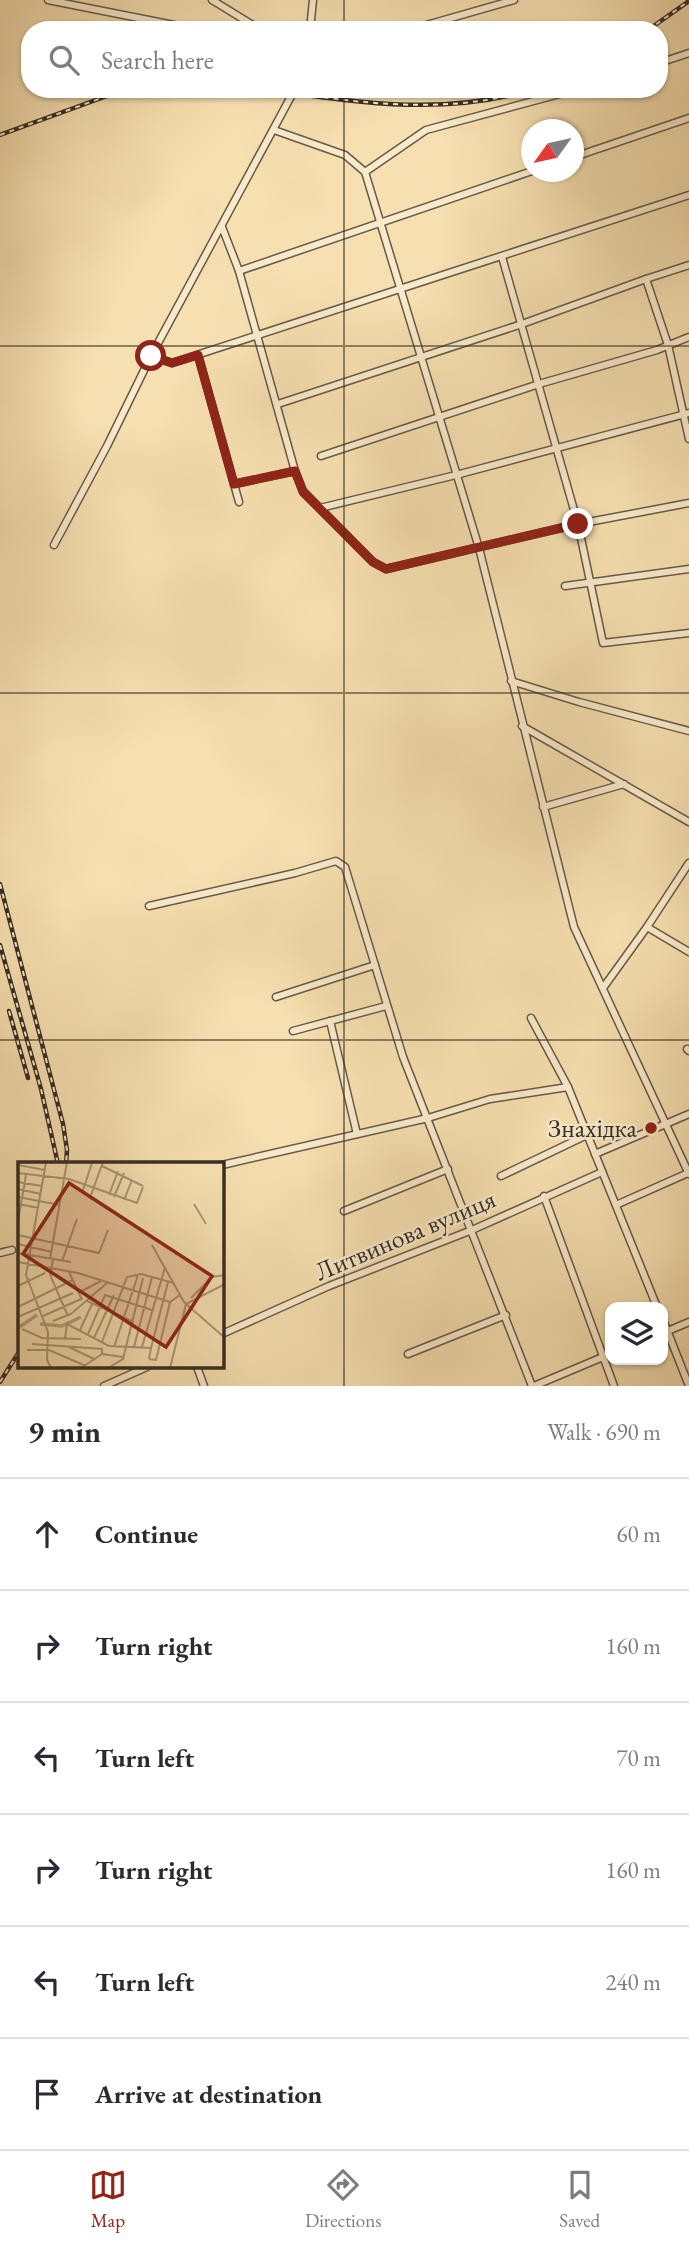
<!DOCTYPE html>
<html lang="en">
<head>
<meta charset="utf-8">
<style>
  :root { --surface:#fff; --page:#f2f2f3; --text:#2b2b33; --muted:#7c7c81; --line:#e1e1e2; --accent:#8f2418 }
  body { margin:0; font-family:"EB Garamond",serif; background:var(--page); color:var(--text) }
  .controls { position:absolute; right:21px; bottom:21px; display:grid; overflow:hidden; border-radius:14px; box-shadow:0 2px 5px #0004 }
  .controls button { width:63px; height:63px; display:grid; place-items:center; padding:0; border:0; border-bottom:2px solid var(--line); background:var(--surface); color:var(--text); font:35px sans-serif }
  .compass { position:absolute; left:521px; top:119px; width:63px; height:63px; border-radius:50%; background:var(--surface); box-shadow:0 2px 5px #0004; rotate:237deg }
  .stop { position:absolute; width:21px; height:21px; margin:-16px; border:5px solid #8f2418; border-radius:50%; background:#fff }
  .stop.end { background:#8f2418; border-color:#fff; box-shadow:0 2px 7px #0008 }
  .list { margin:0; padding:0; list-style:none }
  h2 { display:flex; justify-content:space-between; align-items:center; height:91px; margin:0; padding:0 28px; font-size:30px }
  h2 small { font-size:23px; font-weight:400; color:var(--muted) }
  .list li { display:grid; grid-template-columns:46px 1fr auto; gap:21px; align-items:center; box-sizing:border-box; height:112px; padding:0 28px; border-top:2px solid var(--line) }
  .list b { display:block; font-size:26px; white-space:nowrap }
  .list em { font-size:23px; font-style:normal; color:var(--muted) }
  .icon { flex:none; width:38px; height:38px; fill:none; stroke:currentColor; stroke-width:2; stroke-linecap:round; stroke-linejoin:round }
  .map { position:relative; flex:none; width:689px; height:1386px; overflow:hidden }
  .search { position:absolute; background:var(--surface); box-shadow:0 2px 5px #0004; left:21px; right:21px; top:21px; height:77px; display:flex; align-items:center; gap:18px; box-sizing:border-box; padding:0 24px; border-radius:28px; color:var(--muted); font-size:26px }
  .sheet { height:763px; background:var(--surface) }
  nav { display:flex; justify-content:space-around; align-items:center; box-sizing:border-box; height:98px; border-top:2px solid var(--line); background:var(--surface); font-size:19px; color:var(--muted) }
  nav a { display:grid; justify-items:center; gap:4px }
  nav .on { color:var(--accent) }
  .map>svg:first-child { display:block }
</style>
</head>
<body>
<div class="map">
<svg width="689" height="1386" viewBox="0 0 689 1386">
  <rect width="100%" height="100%" fill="#f6dfb0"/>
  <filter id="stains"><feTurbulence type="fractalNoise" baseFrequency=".00286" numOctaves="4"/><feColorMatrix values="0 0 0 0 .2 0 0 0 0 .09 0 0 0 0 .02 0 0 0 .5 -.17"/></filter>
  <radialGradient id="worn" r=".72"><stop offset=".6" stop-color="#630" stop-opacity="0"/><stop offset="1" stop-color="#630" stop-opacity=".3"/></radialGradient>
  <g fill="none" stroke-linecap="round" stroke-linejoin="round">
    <g stroke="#675a46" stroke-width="9">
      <g id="minor">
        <polyline points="48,0 199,30"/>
        <polyline points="212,0 261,30"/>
        <polyline points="310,30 313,0"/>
        <polyline points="409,30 514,0"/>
        <polyline points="659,63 689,53"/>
        <polyline points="274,130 345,155 365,172 426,130 578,89"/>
        <polyline points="574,157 689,118"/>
        <polyline points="365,172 479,548 574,927 689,1174"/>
        <polyline points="222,227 239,271 295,471 303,491 373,562 386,569 578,524 689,503"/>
        <polyline points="502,257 578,524 603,643 689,633"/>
        <polyline points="239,271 532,171"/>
        <polyline points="646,279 668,345 689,439"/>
        <polyline points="198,355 239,502"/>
        <polyline points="151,356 172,363 689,195"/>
        <polyline points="278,404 522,324 646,279 689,265"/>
        <polyline points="321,456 539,384 657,350 689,337"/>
        <polyline points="234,484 295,471"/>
        <polyline points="320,508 456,475 689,413"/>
        <polyline points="54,545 107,446 151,356 295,89"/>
        <polyline points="565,586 689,569"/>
        <polyline points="511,681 579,702 689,731"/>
        <polyline points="522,726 689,822"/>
        <polyline points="543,807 624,784"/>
        <polyline points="149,906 295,873 336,861 345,867 403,1057 532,1386"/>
        <polyline points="647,927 689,952"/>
        <polyline points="603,988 647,927 689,863"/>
        <polyline points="276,997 375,965"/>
        <polyline points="531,1018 568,1087 657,1307"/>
        <polyline points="330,1021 357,1134"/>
        <polyline points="293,1031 386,1006"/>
        <polyline points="687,1049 689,1051"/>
        <polyline points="595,1154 689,1114"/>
        <polyline points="222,1165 428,1118 490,1099 568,1087"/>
        <polyline points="501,1176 587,1135"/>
        <polyline points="544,1196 614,1386"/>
        <polyline points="616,1205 688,1173"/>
        <polyline points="344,1211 448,1169"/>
        <polyline points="0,1253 12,1250"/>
        <polyline points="663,1320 689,1386"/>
        <polyline points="663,1333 689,1322"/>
        <polyline points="222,1334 329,1286 472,1230 602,1172"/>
        <polyline points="408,1354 506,1315"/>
        <polyline points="197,1367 204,1386"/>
        <polyline points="104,1386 147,1367"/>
        <polyline points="534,1386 610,1354"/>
      </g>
    </g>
    <use href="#minor" stroke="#f9eacc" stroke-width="6"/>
    <g stroke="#372e22" stroke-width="4.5">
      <g id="rail">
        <polyline points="648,30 689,1"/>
        <path d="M264,89c92,13 178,28 270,0"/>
        <polyline points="0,135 126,89"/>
        <polyline points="0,884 63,1124 67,1150 66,1164"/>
        <polyline points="0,945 41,1089 58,1164"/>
        <polyline points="9,1011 28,1078"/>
        <polyline points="0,1382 19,1352"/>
      </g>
    </g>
    <use href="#rail" stroke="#f9eacc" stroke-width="2" stroke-dasharray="5" stroke-linecap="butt"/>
  </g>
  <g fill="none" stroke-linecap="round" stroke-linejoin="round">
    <polyline stroke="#8f2418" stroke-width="9" points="151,356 172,363 198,355 234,484 295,471 303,492 373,562 386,569 578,524"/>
  </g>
  <path fill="none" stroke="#372e22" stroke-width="2" stroke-opacity="0.55" d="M344,0v30M344,89v1297M0,346h689M0,693h689M0,1040h689"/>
  <circle fill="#8f2418" stroke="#f9eacc" stroke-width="2.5" cx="651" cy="1128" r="7"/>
  <g text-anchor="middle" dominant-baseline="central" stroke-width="5" stroke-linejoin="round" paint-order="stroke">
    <g font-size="26" fill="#372e22" stroke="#f9eacc" text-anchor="end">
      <text x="637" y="1128">Знахідка</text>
    </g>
    <g font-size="26" fill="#372e22" stroke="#f9eacc">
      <text transform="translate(405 1235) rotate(-23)">Литвинова вулиця</text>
    </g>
  </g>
  <g transform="translate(18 1162)">
    <rect width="206" height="206" fill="#f6dfb0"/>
    <path fill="none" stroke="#b5a380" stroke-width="3.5" d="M22,162l22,2 19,-9M0,166l19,-13"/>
    <path fill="none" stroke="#aa9877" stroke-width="2" d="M28,0l-20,113 22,57 -1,28 4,8M0,3l27,5M84,4l41,20M0,11l51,6 68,24 6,-16M0,20l24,4M0,27l23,5M64,31l10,-30M73,33l12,-33M91,33l9,-24M0,35l42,8M96,35l10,-24M106,38l8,-20M0,42l21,4M176,42l12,20M0,59l8,-46M0,73l81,18 9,-23M0,82l34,8M134,83l32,57 41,36M0,91l53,9M32,97l17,-97M35,98l-3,15 18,41M44,99l15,-42M0,100l60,11 92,29M51,110l13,28M0,124l27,-13M60,131l23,-12M173,136l21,-21 13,-2M69,139l47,21M0,145l55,-27M25,154l38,-17M0,155l55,-24M35,159l18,-7 36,-31M4,167l20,9 39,1M62,168l12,-26M70,172l17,-39 47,15M76,176l20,-43M47,177l2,-15 42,22 42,2 -2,11M84,180l25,-65 14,-3 33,9M14,182l71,5M51,185l25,12M96,185l24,-72M116,185l18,-70M124,185l23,-80M133,186l17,-66M9,188h22l37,16M84,192l21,3M131,197l7,1 14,-58 10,-7M63,206l21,-14v-5M90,206l15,-9 20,-81M152,206l16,-64 39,-20"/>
    <path fill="#8f2418" fill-opacity="0.15" stroke="#8f2418" stroke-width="3.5" d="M51,21l143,93 -46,71 -143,-93z"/>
    <rect width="206" height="206" fill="none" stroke="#372e22" stroke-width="3.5"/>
  </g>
  <rect width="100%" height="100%" filter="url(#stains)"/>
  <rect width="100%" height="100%" fill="url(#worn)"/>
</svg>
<div class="controls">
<button><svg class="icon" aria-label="layers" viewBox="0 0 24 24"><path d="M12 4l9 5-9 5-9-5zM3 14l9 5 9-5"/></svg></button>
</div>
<svg class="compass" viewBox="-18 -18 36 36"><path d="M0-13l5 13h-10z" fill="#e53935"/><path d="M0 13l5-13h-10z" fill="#7c7c81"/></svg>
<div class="stop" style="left:151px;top:356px"></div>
<div class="stop end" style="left:578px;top:524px"></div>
<div class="search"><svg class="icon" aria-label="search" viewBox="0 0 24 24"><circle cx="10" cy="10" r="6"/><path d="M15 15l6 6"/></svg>Search here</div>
</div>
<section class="sheet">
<h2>9 min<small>Walk · 690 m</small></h2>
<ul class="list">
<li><svg class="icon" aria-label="ahead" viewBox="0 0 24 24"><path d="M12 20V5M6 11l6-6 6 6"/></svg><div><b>Continue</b></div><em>60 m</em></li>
<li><svg class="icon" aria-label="right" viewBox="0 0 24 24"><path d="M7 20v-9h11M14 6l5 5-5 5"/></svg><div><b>Turn right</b></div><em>160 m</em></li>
<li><svg class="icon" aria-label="left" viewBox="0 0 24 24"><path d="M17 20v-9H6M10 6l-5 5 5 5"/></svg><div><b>Turn left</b></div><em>70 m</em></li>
<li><svg class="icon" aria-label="right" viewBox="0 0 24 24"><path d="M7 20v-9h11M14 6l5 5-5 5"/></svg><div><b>Turn right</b></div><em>160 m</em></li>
<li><svg class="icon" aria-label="left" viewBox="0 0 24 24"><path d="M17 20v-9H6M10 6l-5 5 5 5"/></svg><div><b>Turn left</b></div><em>240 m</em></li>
<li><svg class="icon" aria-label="arrive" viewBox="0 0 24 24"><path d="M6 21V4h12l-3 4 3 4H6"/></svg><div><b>Arrive at destination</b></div></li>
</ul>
</section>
<nav>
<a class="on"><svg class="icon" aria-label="map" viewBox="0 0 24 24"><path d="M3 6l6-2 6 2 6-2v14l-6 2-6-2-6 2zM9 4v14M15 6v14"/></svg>Map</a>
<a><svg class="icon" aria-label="directions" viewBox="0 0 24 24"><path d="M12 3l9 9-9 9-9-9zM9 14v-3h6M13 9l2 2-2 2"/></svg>Directions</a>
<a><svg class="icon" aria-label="saved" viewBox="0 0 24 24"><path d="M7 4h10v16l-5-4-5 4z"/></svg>Saved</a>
</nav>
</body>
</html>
